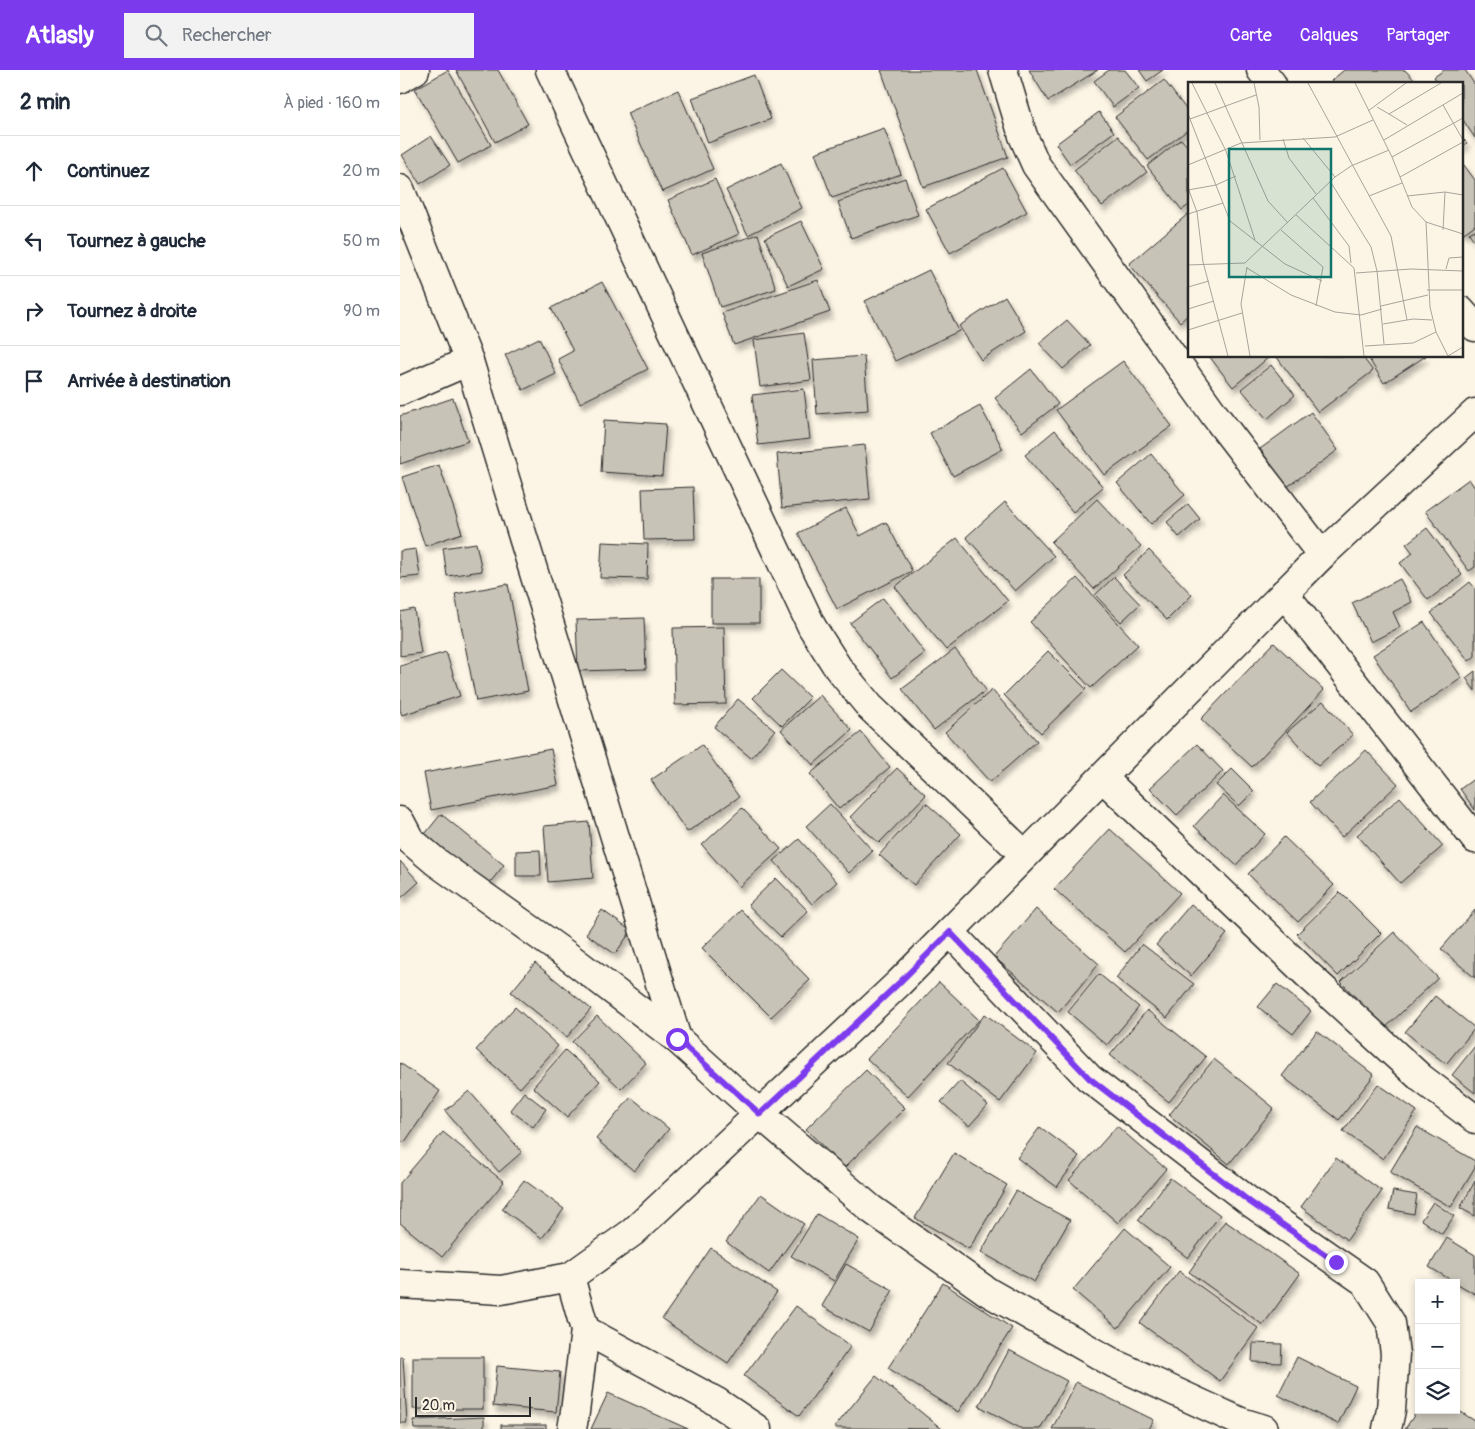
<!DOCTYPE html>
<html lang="fr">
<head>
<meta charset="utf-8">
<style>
  :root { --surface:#fff; --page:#f2f2f3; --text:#1f2937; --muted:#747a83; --line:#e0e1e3; --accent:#7c3aed }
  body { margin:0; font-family:Pangolin,sans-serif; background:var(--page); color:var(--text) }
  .controls { position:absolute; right:15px; bottom:15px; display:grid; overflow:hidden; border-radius:0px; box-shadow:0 2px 8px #0003 }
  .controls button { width:45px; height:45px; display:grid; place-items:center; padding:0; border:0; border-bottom:1px solid var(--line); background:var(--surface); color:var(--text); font:25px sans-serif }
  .scale { position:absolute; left:15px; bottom:12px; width:116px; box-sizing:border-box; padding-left:5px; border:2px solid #2b2b2b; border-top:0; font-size:14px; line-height:18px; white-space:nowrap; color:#2b2b2b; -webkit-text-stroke:4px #fcf5e5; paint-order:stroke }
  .stop { position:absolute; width:15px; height:15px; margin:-11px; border:4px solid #7c3aed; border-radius:50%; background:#fff }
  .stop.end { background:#7c3aed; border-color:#fff; box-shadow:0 1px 5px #0008 }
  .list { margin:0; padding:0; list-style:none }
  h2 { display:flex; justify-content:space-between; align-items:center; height:65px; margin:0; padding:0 20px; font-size:21px }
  h2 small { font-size:16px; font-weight:400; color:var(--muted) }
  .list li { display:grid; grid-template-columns:32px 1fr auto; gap:15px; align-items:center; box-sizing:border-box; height:70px; padding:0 20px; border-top:1px solid var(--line) }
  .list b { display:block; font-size:19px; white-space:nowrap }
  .list em { font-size:16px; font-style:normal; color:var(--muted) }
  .icon { flex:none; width:28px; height:28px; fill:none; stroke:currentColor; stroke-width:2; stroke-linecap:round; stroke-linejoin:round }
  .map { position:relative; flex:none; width:1075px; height:1359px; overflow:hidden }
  header { display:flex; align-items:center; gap:30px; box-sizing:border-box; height:70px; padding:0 25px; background:var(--accent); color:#fff }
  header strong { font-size:24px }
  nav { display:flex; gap:28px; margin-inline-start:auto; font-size:18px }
  .search { width:350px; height:45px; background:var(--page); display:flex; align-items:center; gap:12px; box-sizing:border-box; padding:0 18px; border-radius:0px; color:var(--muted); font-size:19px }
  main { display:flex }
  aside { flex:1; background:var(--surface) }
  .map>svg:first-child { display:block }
</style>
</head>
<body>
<header>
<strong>Atlasly</strong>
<div class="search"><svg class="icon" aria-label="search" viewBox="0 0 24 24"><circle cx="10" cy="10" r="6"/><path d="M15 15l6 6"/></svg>Rechercher</div>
<nav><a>Carte</a><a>Calques</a><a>Partager</a></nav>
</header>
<main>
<aside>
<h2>2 min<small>À pied · 160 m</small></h2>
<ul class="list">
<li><svg class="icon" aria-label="ahead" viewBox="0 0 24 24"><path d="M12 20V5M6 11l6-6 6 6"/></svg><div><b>Continuez</b></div><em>20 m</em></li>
<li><svg class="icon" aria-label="left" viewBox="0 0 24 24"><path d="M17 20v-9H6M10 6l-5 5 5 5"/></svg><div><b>Tournez à gauche</b></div><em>50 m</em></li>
<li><svg class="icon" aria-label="right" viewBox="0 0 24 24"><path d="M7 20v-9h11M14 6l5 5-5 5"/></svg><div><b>Tournez à droite</b></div><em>90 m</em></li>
<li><svg class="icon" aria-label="arrive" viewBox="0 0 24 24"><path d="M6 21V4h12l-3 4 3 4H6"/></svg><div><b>Arrivée à destination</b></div></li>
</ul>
</aside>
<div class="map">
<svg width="1075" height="1359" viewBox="0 0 1075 1359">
  <defs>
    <filter id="shadow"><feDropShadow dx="3" dy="5.5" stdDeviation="2.5" flood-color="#0004"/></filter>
  </defs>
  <rect width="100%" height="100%" fill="#fcf5e5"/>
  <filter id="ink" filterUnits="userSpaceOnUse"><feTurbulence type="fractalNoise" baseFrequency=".02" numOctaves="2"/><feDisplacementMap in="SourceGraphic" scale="10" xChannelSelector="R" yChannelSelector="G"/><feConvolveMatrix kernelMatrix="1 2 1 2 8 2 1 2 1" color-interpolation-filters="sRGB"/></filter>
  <g filter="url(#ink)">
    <g fill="#c8c3b7" stroke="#2b2b2b" filter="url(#shadow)">
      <polygon points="48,0 91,75 58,93 15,19"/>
      <polygon points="56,0 98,0 128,54 95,72"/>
      <polygon points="481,0 577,0 608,87 523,117"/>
      <polygon points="629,0 698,0 648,31"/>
      <polygon points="709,0 725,0 739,18 713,37 694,11"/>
      <polygon points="739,0 763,0 747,11"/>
      <polygon points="944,0 1005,0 1018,14 933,14 931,11"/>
      <polygon points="1044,0 1065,0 1075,15 1075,68 1061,47 1061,14 1038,14 1034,7"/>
      <polygon points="354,5 371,49 308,73 292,28"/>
      <polygon points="764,10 789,43 789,59 748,90 715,47"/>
      <polygon points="278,20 313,99 262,122 227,43"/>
      <polygon points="699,42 714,62 670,94 656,74"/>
      <polygon points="484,58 501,104 432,128 415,83"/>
      <polygon points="31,66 50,95 20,114 2,85"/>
      <polygon points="718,66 747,102 702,136 674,100"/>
      <polygon points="1061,67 1067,73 1061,78"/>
      <polygon points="781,69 789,78 789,135 782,140 747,96"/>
      <polygon points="381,93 402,138 348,165 326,120"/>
      <polygon points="1064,95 1075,110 1075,155 1064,163 1061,159 1061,97"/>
      <polygon points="603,98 627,142 550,183 526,139"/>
      <polygon points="505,108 518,145 451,168 438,132"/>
      <polygon points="315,109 339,164 292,185 268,130"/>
      <polygon points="789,143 789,244 780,252 729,194"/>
      <polygon points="401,151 424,199 388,216 365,168"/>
      <polygon points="1075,160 1075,172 1069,163"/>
      <polygon points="358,164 376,219 320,237 302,183"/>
      <polygon points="529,200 559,261 495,291 465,231"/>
      <polygon points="418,210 430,242 334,275 322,243"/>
      <polygon points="202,212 248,299 180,333 158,289 173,281 151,238"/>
      <polygon points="605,226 626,261 581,290 559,256"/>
      <polygon points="667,250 690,275 663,299 639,273"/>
      <polygon points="404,263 411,310 360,317 354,270"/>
      <polygon points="139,268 156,304 123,320 105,285"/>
      <polygon points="464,286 468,340 417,344 413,290"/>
      <polygon points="809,286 866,286 868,288 833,317"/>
      <polygon points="876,286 962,286 973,301 918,342"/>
      <polygon points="967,286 1026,286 984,313"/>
      <polygon points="723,291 772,356 704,405 656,340"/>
      <polygon points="871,295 895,325 867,349 841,319"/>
      <polygon points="631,299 658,334 622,362 595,328"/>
      <polygon points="404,319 410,369 358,375 352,325"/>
      <polygon points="53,328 68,371 0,394 0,346"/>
      <polygon points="580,336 603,379 553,406 530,363"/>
      <polygon points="911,342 938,380 887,417 860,379"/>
      <polygon points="204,350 266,354 262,406 201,402"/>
      <polygon points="655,360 703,417 673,442 625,385"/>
      <polygon points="465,375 470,429 382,438 377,384"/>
      <polygon points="751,384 785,425 751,454 717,413"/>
      <polygon points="39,395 62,463 25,476 2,407"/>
      <polygon points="1069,409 1075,418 1075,497 1069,501 1025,441"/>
      <polygon points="293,417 295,469 244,470 242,419"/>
      <polygon points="697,429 741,476 694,519 651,472"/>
      <polygon points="605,432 654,486 615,521 566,467"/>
      <polygon points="788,434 800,449 779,467 767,452"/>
      <polygon points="446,438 460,466 486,452 512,501 437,539 398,463"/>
      <polygon points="1027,458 1062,505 1028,530 1000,493 1013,483 1006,474"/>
      <polygon points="557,468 608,531 546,580 495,517"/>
      <polygon points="202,472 248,474 247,509 200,508"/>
      <polygon points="76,473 82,501 47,506 43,478"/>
      <polygon points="16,479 20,506 0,508 0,481"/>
      <polygon points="749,480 792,525 767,550 723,505"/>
      <polygon points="714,507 740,534 721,552 695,525"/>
      <polygon points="677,508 738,575 691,618 630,552"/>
      <rect x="311" y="509" width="48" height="44"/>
      <polygon points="1000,509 1012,532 993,542 1000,557 971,572 952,533"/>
      <polygon points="1070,512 1075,518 1075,586 1069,591 1031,543"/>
      <polygon points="108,514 128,621 76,631 55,524"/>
      <polygon points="483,528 525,583 492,608 450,553"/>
      <polygon points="14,539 21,583 0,586 0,542"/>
      <polygon points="244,548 246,599 178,601 176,550"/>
      <polygon points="1024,552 1062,608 1011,642 973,585"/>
      <polygon points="324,557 326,634 275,635 273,558"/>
      <polygon points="874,573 924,620 852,697 801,649"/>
      <polygon points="555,579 586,620 534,660 502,619"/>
      <polygon points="648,581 686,619 641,663 604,625"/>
      <polygon points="46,582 60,626 2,645 0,640 0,596"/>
      <polygon points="381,600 410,628 382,656 353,628"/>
      <polygon points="1075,601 1075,621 1066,608"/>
      <polygon points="592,620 637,671 590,712 545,662"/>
      <polygon points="420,625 452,660 413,695 381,660"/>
      <polygon points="338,629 375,660 351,688 314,657"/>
      <polygon points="923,631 953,665 918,696 887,662"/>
      <polygon points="461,662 490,697 439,739 410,704"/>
      <polygon points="797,674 823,701 777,745 750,718"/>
      <polygon points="302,675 339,727 287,762 251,710"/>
      <polygon points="151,679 158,715 31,740 24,703"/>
      <polygon points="966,680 998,714 942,767 910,732"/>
      <polygon points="497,698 526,725 479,773 450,747"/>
      <polygon points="832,699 854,721 839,736 816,715"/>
      <polygon points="1075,708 1075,740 1060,719"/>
      <polygon points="823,725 865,764 836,795 794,756"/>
      <polygon points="1000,727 1043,776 1000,813 957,765"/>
      <polygon points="526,733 561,764 514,815 479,785"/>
      <polygon points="430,734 473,781 449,803 406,756"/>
      <polygon points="342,738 381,779 339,817 302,775"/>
      <polygon points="41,744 104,795 88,815 25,764"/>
      <polygon points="189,752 193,808 148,812 144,756"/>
      <polygon points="710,759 780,823 725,882 654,819"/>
      <polygon points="884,767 934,815 898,852 848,804"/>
      <polygon points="399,769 437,812 412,834 374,791"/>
      <polygon points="140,780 141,806 116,806 116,781"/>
      <polygon points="0,791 19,812 0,829"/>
      <polygon points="376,808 408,841 381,867 348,835"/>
      <polygon points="940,822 981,863 938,906 897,864"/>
      <polygon points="791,834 827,864 791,906 756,875"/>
      <polygon points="636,839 699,894 658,942 594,887"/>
      <polygon points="202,840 231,861 215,884 186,864"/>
      <polygon points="341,840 410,910 371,947 302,878"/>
      <polygon points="1075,840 1075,908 1041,879"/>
      <polygon points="994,862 1038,908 985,958 941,912"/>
      <polygon points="742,874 794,914 767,948 716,908"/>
      <polygon points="135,893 191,939 167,967 111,922"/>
      <polygon points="699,904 739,937 707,975 668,942"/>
      <polygon points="539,912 579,950 508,1026 467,989"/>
      <polygon points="877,914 911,941 893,964 858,937"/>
      <polygon points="1035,926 1075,958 1046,994 1005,962"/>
      <polygon points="115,937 158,976 120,1018 76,980"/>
      <polygon points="747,940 806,987 769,1032 710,985"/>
      <polygon points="585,944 637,983 600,1032 548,993"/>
      <polygon points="197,946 246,993 221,1019 172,972"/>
      <polygon points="917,961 974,1005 939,1050 882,1006"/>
      <polygon points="1075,976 1075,1023 1052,1005"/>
      <polygon points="165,980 200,1011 167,1047 133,1017"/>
      <polygon points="814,989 874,1038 829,1094 769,1045"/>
      <polygon points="0,993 40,1021 4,1073 0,1070"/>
      <polygon points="466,1000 505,1038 444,1098 406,1059"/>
      <polygon points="560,1011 588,1035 569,1056 541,1032"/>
      <polygon points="978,1014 1017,1041 983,1089 943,1061"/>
      <polygon points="69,1021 122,1082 99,1102 45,1041"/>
      <polygon points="124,1022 146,1039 133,1057 110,1040"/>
      <polygon points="231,1027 269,1059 234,1101 196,1069"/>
      <polygon points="717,1056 766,1099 718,1153 669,1110"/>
      <polygon points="640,1057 679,1086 657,1117 617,1088"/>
      <polygon points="1017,1057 1075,1091 1075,1097 1051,1137 990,1102"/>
      <polygon points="43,1062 104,1112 42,1187 0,1153 0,1113"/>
      <polygon points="554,1083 607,1115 569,1179 515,1148"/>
      <polygon points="936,1088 982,1121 947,1170 901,1137"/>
      <polygon points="770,1108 820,1145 788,1188 738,1150"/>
      <polygon points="124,1110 164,1139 142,1168 102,1139"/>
      <polygon points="1075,1111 1075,1146 1060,1138"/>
      <polygon points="616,1121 670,1150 634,1212 581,1182"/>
      <polygon points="993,1121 1017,1125 1014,1144 989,1139"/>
      <polygon points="361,1124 404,1154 369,1203 326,1172"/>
      <polygon points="1033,1132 1054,1146 1042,1164 1021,1150"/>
      <polygon points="417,1144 459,1169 434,1211 391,1186"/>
      <polygon points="825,1151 900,1204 863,1255 789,1202"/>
      <polygon points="725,1158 770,1197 718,1258 673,1220"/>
      <polygon points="1047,1168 1075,1185 1075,1224 1029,1197"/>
      <polygon points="311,1178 377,1222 328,1293 262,1249"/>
      <polygon points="446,1194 493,1220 469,1262 422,1236"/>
      <polygon points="779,1201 858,1258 820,1311 740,1253"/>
      <polygon points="543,1213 612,1258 558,1342 488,1298"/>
      <polygon points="396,1236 451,1276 399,1346 344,1306"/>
      <polygon points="853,1273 882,1274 881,1293 852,1292"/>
      <polygon points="609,1280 667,1311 640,1359 622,1359 579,1336"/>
      <polygon points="0,1287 3,1287 7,1353 0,1353"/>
      <rect x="13" y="1287" width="70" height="52"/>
      <polygon points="897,1287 956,1316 938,1354 878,1325"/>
      <polygon points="97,1296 160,1302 156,1342 93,1336"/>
      <polygon points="476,1306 542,1359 434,1358"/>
      <polygon points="676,1312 754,1350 749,1359 652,1359"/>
      <polygon points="208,1323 288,1359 191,1359"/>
      <polygon points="1019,1338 1019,1340 1056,1339 1075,1351 1075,1359 1005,1359"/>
      <polygon points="84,1347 84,1359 14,1359 13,1350"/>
      <rect x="101" y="1355" width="45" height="4"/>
    </g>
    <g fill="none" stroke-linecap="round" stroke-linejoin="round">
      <g stroke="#2b2b2b" stroke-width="31">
        <g id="street">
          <polyline points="150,0 412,557 438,598 470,637 625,785"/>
          <polyline points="603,0 623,66 636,95 816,347 922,485"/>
          <polyline points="861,0 872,14"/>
          <polyline points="0,9 15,0"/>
          <polyline points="0,119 69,291 277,969"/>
          <polyline points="1061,241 1075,257"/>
          <polyline points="0,321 69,291"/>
          <polyline points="884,523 1075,769"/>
          <polyline points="703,708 907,904 1021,1008 1075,1049"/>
          <polyline points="0,751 10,770 36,792 165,884 277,969 360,1044 471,1139 588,1222 715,1294 841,1352 864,1359"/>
          <polyline points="550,862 689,1008 850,1132 965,1212 991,1253 995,1284 991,1340 987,1359"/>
          <polyline points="170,1207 185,1260 175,1342 172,1359"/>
          <polyline points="0,1214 101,1220 170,1207 233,1162 499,913 922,485 1075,343"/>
          <polyline points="185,1260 317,1332 357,1359"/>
        </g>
      </g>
      <use href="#street" stroke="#fcf5e5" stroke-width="28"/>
    </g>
  </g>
  <g fill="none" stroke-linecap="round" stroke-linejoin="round" filter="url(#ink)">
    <polyline stroke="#7c3aed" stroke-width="6" points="277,969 360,1044 499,913 550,862 689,1008 850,1132 936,1192"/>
  </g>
  <g transform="translate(788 12)">
    <rect width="275" height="275" fill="#fcf5e5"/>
    <path fill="none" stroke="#a8a49b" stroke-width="1" d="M4,1l34,68 29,89M27,1l53,118 20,22M66,1l5,24 1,33M120,1l83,153 16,84M167,1l37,74 20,50 14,15 37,12M255,23l20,35M189,25l12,7 52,-31M180,29l38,-28M0,32l42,107 55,43 37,17M201,32l18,11M2,37l66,-24M115,56l32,39M95,57l6,19 27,36M196,58l79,-47M204,75l71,-39M0,83l53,-22 94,-6 38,-17M212,95l63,-35M142,99l41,66 6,24 7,73M0,106l9,24 6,50 25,94M0,108l28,-5 20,-9M181,114l33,-13M219,114l38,-4 18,3M125,116l36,48 2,17M0,132l35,-11M108,133l58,53 10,88M238,140l4,85 6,25 12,24M93,148l42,37 -7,39M255,148l2,-38M0,183l57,-2 90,-86 16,-11 38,-16M59,185l-6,37 9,52M59,186l44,27 44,17 26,3 21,-6M258,187l3,-11 14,-1M168,191l55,-4 52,2M0,205l21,-6M239,208h36M275,216v32M193,224l47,-11M0,227l26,-8M195,242l30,-5 19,1M0,248l54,-17M177,264l48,-3 23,-11M260,274l15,-9"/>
    <path fill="#0f766e" fill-opacity="0.15" stroke="#0f766e" stroke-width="2.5" d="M41,67h102v128h-102z"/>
    <rect width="275" height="275" fill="none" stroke="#2b2b2b" stroke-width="2.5"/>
  </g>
</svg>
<div class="controls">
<button>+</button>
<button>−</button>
<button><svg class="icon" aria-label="layers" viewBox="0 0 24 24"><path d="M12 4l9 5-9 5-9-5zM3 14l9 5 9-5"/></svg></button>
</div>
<div class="scale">20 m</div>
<div class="stop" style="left:277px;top:969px"></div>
<div class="stop end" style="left:936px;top:1192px"></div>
</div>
</main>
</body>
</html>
